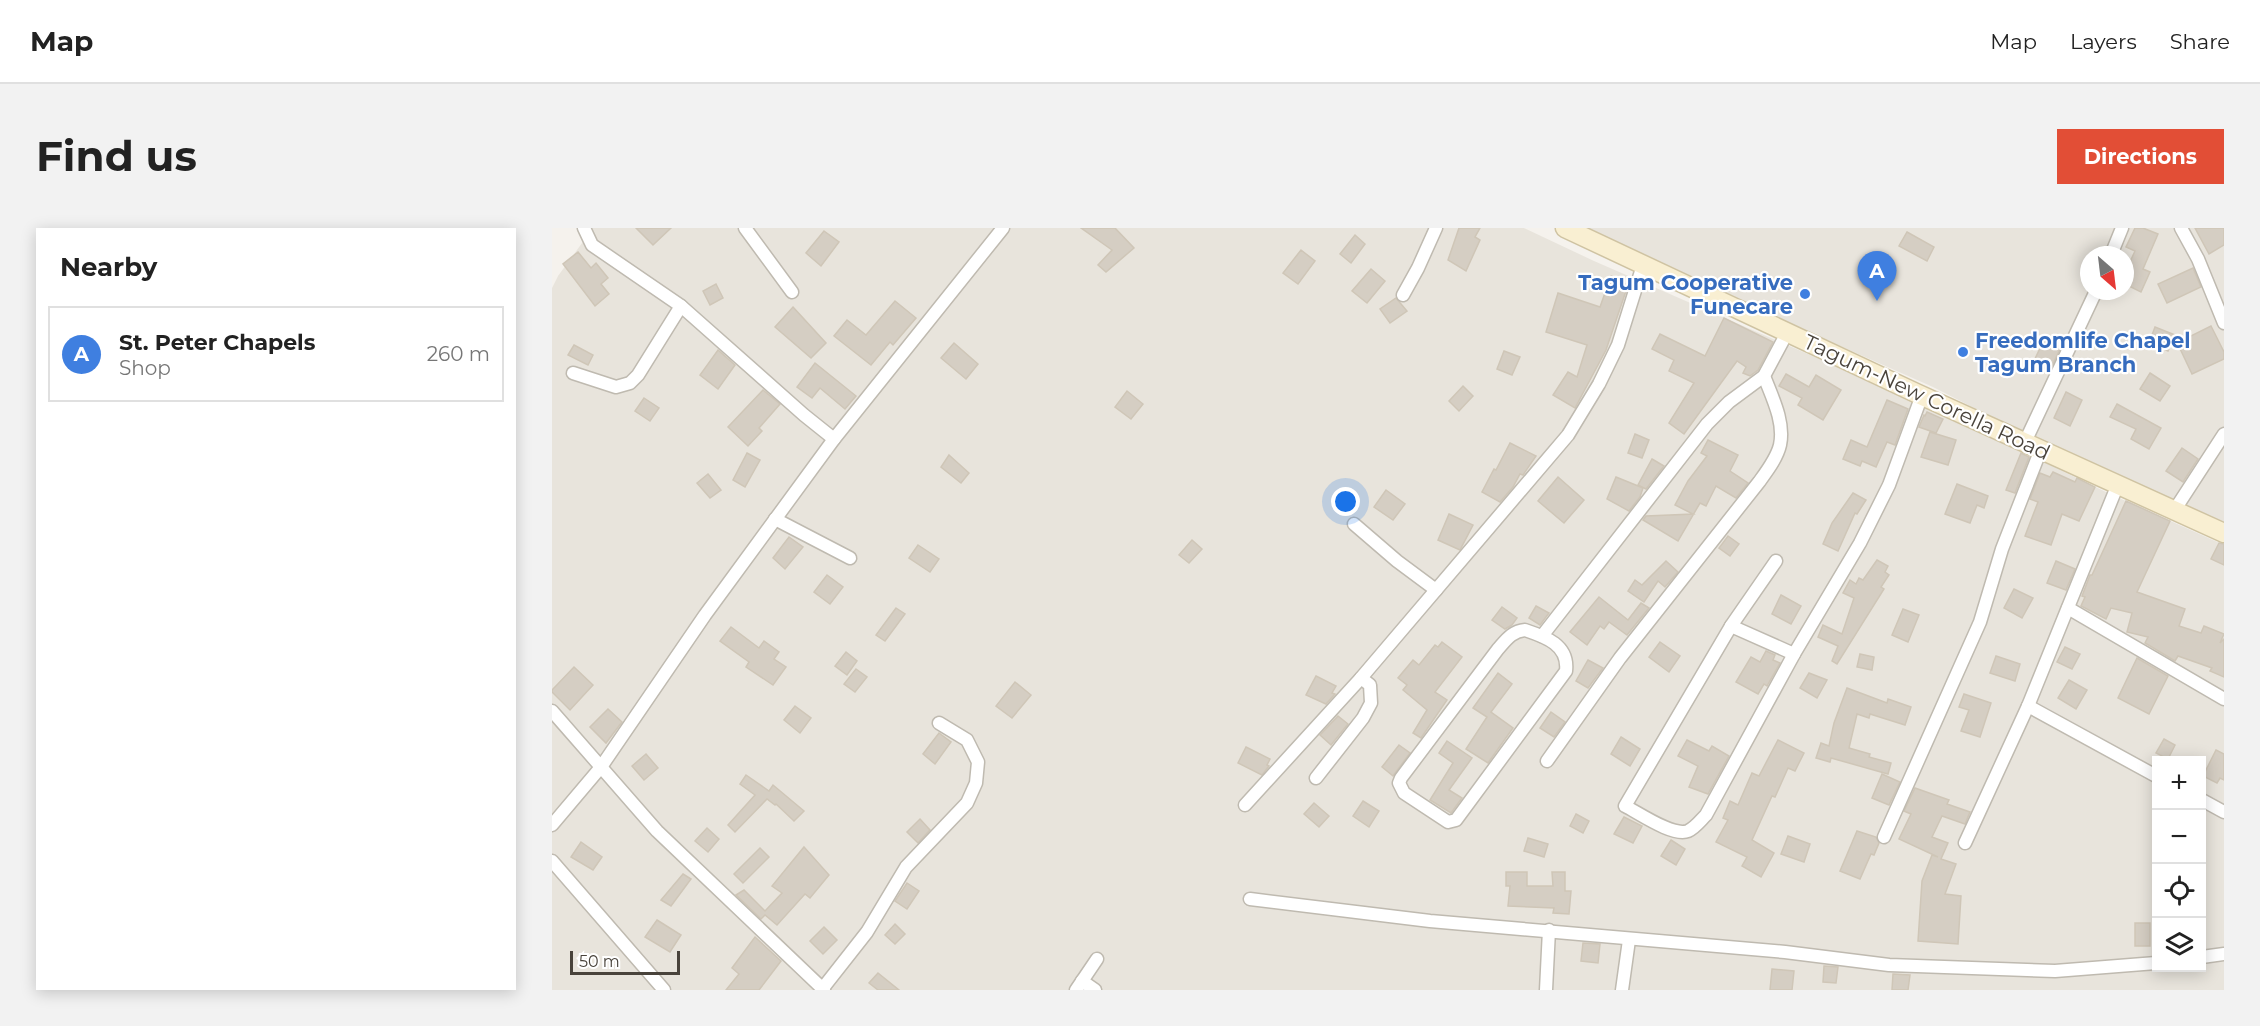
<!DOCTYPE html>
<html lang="en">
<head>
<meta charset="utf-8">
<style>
  :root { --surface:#fff; --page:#f2f2f2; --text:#222; --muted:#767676; --line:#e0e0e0; --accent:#e24e36 }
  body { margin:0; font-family:Montserrat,sans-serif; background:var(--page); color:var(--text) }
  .controls { position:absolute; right:18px; bottom:18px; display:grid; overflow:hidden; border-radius:0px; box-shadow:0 3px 15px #0003 }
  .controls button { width:54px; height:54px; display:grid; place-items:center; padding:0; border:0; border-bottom:2px solid var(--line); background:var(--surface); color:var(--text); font:30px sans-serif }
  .compass { position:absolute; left:1528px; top:18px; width:54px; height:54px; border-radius:50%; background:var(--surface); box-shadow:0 3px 15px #0003; rotate:152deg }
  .scale { position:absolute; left:18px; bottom:15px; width:110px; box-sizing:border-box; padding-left:6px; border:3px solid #49433b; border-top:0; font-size:16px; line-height:21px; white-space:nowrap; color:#49433b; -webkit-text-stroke:4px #fff; paint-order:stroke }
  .you { position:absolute; left:794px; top:274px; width:21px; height:21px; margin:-15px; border:4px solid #fff; border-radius:50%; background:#1a73e8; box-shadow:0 0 0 9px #1a73e833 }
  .badge { display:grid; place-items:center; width:39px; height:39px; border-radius:50%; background:var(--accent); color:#fff; font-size:20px; font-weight:700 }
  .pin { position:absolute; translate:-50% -50px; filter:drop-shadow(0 2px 3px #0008) }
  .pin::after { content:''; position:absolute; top:32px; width:21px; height:18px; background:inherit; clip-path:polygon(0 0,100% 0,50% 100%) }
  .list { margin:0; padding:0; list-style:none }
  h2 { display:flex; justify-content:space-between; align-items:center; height:78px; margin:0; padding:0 24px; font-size:26px }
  h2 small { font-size:20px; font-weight:400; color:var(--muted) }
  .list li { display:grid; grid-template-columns:39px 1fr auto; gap:18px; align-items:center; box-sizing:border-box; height:96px; margin:0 12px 12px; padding:0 12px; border:2px solid var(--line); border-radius:0px }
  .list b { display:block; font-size:22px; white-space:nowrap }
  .list p { margin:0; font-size:20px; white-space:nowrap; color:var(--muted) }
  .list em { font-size:20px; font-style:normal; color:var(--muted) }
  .icon { flex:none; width:33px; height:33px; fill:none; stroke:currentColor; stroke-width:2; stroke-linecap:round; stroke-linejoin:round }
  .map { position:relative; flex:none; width:1672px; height:762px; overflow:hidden; border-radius:0px }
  header { display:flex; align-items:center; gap:36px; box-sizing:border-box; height:84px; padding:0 30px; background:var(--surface); border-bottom:2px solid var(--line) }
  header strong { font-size:28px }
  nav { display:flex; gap:33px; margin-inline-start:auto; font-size:21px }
  .intro { display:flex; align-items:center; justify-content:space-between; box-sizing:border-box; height:144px; padding:0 36px }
  h1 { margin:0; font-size:42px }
  .button { padding:15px 27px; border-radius:0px; background:var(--accent); color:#fff; font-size:21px; font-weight:700 }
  main { display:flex; gap:36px; padding:0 36px }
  aside { flex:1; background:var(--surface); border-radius:0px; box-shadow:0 3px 15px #0003 }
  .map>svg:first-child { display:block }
</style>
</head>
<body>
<header>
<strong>Map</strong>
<nav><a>Map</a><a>Layers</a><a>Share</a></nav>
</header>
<div class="intro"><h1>Find us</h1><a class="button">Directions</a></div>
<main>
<aside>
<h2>Nearby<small></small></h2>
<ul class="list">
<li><span class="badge" style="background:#3f7fe0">A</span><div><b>St. Peter Chapels</b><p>Shop</p></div><em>260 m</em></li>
</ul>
</aside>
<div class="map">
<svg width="1672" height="762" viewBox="0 0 1672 762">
  <rect width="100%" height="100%" fill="#f5f2ed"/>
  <g fill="#e8e4dc" fill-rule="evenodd">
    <path d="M34,0h938l70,33 333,145 181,87 116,52v445h-1672v-702l6,-12 27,-37zM1604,532h46v208h-46z"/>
    <path d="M1021,0h651v301l-66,-27 -225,-115zM1537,27h36v36h-36z"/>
  </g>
  <g fill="#d5cec3" stroke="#cfc6b7" stroke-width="1.5">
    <polygon points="84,0 119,0 101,17"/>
    <polygon points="529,0 563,0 582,20 554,44 546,37 560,22"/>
    <polygon points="907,0 928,0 923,9 928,12 914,43 896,32"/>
    <polygon points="1583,0 1591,0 1606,6 1591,41 1598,44 1589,64 1573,56 1573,45 1583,23 1574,19"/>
    <polygon points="1643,0 1672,0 1672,17 1657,26"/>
    <polygon points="272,3 287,14 269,38 254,25"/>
    <polygon points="1355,4 1382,19 1375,33 1347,18"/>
    <polygon points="803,7 813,16 799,35 788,26"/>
    <polygon points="749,22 763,33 746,56 731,45"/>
    <polygon points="26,24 39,40 44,35 56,50 49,56 57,66 43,78 11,36"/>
    <polygon points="1641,40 1649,59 1615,75 1606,56"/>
    <polygon points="819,41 833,53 815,75 800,63"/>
    <polygon points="1059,48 1076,57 1054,122 1023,180 1001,167 1016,144 1025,149 1035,117 994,104 1006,65 1048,79"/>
    <polygon points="164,56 171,70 158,77 151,63"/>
    <polygon points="844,70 855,83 838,95 828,81"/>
    <polygon points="343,73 364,90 341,117 338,114 319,137 282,108 295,92 314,107"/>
    <polygon points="241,79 274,115 259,130 223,99"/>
    <polygon points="1172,90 1221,114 1206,142 1198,148 1191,145 1194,139 1185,133 1132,206 1117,195 1142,155 1117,143 1122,132 1100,121 1108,106 1153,128"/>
    <polygon points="1659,98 1672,124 1672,131 1640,146 1622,108 1616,123 1597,115 1603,99 1633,111"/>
    <polygon points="1492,112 1509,119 1498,142 1481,135"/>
    <polygon points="402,115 426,136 414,151 389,130"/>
    <polygon points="22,117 41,127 36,137 16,127"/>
    <polygon points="166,122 183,137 166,161 148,147"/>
    <polygon points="952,123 968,129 960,147 945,141"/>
    <polygon points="263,135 304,168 293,181 268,160 260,170 245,159"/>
    <polygon points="1598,145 1618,158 1608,173 1588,161"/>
    <polygon points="1234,146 1257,159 1264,147 1289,162 1271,192 1246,177 1250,170 1227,158"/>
    <polygon points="911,158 921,168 907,183 897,173"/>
    <polygon points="211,162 228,176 207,200 210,203 196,218 176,199"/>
    <polygon points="575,163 591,176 579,191 563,179"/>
    <polygon points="1514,164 1530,172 1518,198 1502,190"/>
    <polygon points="92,170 107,180 98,193 83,183"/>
    <polygon points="1335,172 1356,181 1343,217 1335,214 1324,239 1310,233 1308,238 1291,231 1299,212 1315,219"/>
    <polygon points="1565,176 1609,200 1597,221 1579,211 1584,201 1558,189"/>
    <polygon points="1375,184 1391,191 1384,205 1367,199 1372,187 1373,188"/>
    <polygon points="1378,204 1404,212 1396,237 1369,229"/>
    <polygon points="1083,206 1097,212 1090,230 1076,225"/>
    <polygon points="1156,212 1186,227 1178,243 1196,255 1184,270 1164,258 1154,278 1148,275 1126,313 1091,292 1094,288 1141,286 1123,277 1136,253 1155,228 1149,225"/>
    <polygon points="958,215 984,228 971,247 968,246 961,259 948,274 930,264 942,241 944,242"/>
    <polygon points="1630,220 1646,231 1631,254 1614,243"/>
    <polygon points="195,225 208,232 193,259 181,252"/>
    <polygon points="1469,225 1477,229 1463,265 1454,262"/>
    <polygon points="397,227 417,245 409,255 389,239"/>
    <polygon points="1100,231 1112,238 1094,261 1086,257"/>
    <polygon points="1501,244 1523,254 1525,250 1543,259 1527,293 1510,286 1499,317 1473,308 1486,274 1478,271 1488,245 1498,249"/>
    <polygon points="156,246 169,262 158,270 145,255"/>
    <polygon points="1006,249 1032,272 1012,295 986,273"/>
    <polygon points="1064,249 1091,260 1088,269 1077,283 1055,271"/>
    <polygon points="1405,256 1436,268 1432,280 1425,277 1418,295 1393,286"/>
    <polygon points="834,262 853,276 841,292 822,279"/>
    <polygon points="1301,265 1314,272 1305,286 1303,285 1286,323 1271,316 1280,295"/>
    <polygon points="1574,273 1618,293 1585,364 1633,381 1627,398 1649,405 1652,398 1672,406 1668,415 1672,411 1672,449 1658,443 1660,440 1626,428 1623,433 1593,415 1596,409 1575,404 1580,385 1559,380 1554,391 1529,378 1533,369 1530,368 1538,347 1540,347"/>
    <polygon points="897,286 921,297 908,322 886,312"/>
    <polygon points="1176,308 1187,316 1178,328 1167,320"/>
    <polygon points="237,309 251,319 233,341 221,330"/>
    <polygon points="640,312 650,321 637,335 627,327"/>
    <polygon points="1667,315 1672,316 1672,337 1659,331"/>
    <polygon points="366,317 387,331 378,344 357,330"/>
    <polygon points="1325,332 1336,338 1333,344 1337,347 1329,359 1332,361 1285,436 1280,433 1286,418 1266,409 1271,397 1290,406 1302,370 1291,365 1298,352 1304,356 1307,350 1311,352"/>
    <polygon points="1114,333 1126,344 1113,359 1106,353 1092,374 1076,363 1083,352 1090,357"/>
    <polygon points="1504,333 1523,341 1514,362 1495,355"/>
    <polygon points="275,347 291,359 278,376 262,364"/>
    <polygon points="1462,361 1481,370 1470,390 1452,380"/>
    <polygon points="1229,367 1249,378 1239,396 1220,386"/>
    <polygon points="1047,369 1076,392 1089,375 1097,380 1075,407 1057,394 1052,401 1048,398 1035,417 1018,404"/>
    <polygon points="984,378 997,385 988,397 977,390"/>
    <polygon points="950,379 965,390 960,397 953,401 940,392"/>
    <polygon points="344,380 353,386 333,413 324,407"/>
    <polygon points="1351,381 1367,387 1356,414 1340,407"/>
    <polygon points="179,399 207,420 212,413 227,424 222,431 234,439 221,457 194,439 197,434 168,413"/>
    <polygon points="890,414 910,429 883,464 895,472 869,510 861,505 875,482 851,462 855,457 846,450 861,432 867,437 883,417 886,419"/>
    <polygon points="1108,414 1128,428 1117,444 1097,429"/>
    <polygon points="1513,419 1528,426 1520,441 1505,434"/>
    <polygon points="1214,423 1223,427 1221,432 1228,435 1215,458 1212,456 1206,466 1184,454 1199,429 1208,434"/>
    <polygon points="294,424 305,433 295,447 283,438"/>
    <polygon points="1308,426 1322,429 1320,442 1305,439"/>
    <polygon points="1444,428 1468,436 1463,453 1438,445"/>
    <polygon points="1585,430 1616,448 1597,486 1566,470"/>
    <polygon points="1036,432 1051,440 1036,460 1024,453"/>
    <polygon points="22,439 41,457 18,482 0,464 0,462"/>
    <polygon points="304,441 315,449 303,464 292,456"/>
    <polygon points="946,445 960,456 939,484 961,500 936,535 914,521 935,489 921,480"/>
    <polygon points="1257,445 1275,452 1265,470 1248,460"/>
    <polygon points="764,448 784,458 780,465 783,466 774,476 754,467"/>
    <polygon points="1517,452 1535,462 1524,481 1506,470"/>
    <polygon points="463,454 479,467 460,490 444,478"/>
    <polygon points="1295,460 1335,475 1336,471 1359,479 1353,497 1318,486 1317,490 1305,486 1297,520 1318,526 1317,529 1339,535 1336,546 1279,530 1278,534 1264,530 1269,515 1277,518 1282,495"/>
    <polygon points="1412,466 1439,475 1428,509 1409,503 1417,482 1407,479"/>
    <polygon points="243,478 259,490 248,505 232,492"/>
    <polygon points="56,481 70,494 54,515 38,499"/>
    <polygon points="999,484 1013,494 1002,509 988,500"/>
    <polygon points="786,488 796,496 779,517 768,507"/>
    <polygon points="387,505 399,514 383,536 371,526"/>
    <polygon points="1069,509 1088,521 1078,538 1059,526"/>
    <polygon points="1612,511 1623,517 1616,531 1604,525"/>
    <polygon points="1135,512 1157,523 1160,518 1177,528 1156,566 1137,559 1146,538 1126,528"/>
    <polygon points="1226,512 1252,525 1243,543 1236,540 1223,569 1220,568 1200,612 1222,625 1209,649 1190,638 1195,629 1164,614 1176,592 1171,590 1178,573 1186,577 1200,545 1207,548"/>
    <polygon points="895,513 920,530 897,562 910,570 899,585 878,572 901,535 887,525"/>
    <polygon points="847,517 858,525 841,548 830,539"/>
    <polygon points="694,519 718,531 715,537 717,538 710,547 686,535"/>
    <polygon points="1664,522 1672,526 1672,552 1668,550 1665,555 1651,548"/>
    <polygon points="94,526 106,540 92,552 80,538"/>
    <polygon points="1330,546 1348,554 1337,577 1320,570"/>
    <polygon points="194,547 217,563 221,557 252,583 242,593 224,576 223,577 215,571 183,604 176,597 203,567 188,556"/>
    <polygon points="1363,560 1397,572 1395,576 1418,584 1413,596 1390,588 1380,609 1396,615 1389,631 1404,636 1393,666 1409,668 1406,716 1366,713 1370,653 1380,627 1386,629 1347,611 1359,586 1352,583"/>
    <polygon points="811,573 827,583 817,599 801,588"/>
    <polygon points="762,575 777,588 767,599 752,586"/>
    <polygon points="1024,586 1037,593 1031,605 1018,598"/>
    <polygon points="1072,589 1090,598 1081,615 1062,606"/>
    <polygon points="368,591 378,602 366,615 355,604"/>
    <polygon points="155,600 167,611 156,624 143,613"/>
    <polygon points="1305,603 1324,609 1327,615 1322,627 1319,626 1308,651 1288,643"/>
    <polygon points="1236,608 1258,616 1252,634 1229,626"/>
    <polygon points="976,610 996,616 992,629 972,623"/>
    <polygon points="1119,612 1133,621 1124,637 1109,628"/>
    <polygon points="29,614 50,629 41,642 19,629"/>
    <polygon points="252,619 277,647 258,670 253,666 225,697 213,687 209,691 184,667 192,662 213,683 230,665 220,658"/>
    <polygon points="208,620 217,629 191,655 182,646"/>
    <polygon points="954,644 975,644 975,658 1001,658 1000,644 1013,644 1013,663 1019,663 1017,686 1001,685 1002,680 956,678 958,658 954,658"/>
    <polygon points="131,646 139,651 119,678 109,672"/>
    <polygon points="355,655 367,663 355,681 343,673"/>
    <polygon points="105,692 129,707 118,724 93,709"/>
    <rect x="1583" y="695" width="15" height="23"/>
    <polygon points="343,696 353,706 343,716 333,707"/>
    <polygon points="272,699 285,712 271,726 258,713"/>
    <polygon points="203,709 229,733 207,762 174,762 187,746 180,740"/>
    <polygon points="1031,715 1048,716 1046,735 1029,733"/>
    <polygon points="1272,738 1286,739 1284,755 1271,754"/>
    <polygon points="1220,741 1242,743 1240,762 1218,762"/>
    <polygon points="326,745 347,762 326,762 317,755"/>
    <polygon points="1341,746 1358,747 1356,762 1340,762"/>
  </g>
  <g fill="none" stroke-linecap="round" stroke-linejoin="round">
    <g stroke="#bfbab0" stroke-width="15">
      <g id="minor">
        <polyline points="32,0 40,17 129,78 252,187 282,211"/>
        <polyline points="193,0 240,64"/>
        <polyline points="1629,0 1646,31 1672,95"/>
        <polyline points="1559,27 1570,0"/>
        <polyline points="851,67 866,40 884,0"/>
        <polyline points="21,145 64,159 78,155 86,147 129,78"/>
        <polyline points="1473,214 1544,63"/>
        <polyline points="1622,283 1672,206"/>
        <polyline points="223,291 298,330"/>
        <polyline points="802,296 845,333 884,362"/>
        <path d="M1224,333l-45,65 -106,180c14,7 48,31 63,25 7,-3 12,-10 18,-16l88,-161 66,-111 29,-58 33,-90"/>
        <polyline points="1516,380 1672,471"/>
        <polyline points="1179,398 1242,426"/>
        <path d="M973,402c21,7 44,15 41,41l-110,149 -8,2 -44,-29 -5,-10 2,-5 97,-129c8,-9 14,-18 27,-19z"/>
        <polyline points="990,408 1155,196 1177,174 1212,148 1235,105"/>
        <polyline points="1476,478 1604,548"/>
        <polyline points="0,483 105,603 272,762"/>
        <path d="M995,533l73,-103 139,-176c8,-11 18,-24 21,-37 5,-23 -8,-48 -16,-69"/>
        <polyline points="764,550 811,490 819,475 818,457 809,450"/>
        <polyline points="1650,572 1672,584"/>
        <polyline points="693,577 809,450 1016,207 1047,156 1066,117 1091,37"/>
        <polyline points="0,597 49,539 153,387 282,211 451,0"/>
        <polyline points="1332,609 1428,394 1450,321 1489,221"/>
        <polyline points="1413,615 1476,478 1566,256"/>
        <polyline points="0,633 112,762"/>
        <polyline points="698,671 878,693 1233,724 1337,737 1503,743 1604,735"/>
        <polyline points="1650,729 1672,726"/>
        <polyline points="530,753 543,762"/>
        <polyline points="271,760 315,704 354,639 415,575 424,555 426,534 415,512 387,495"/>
        <polyline points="524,762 545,731"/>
        <polyline points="994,762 997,702"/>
        <polyline points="1070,762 1077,712"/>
      </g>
    </g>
    <g stroke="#cfc3a2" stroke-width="21">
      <polyline id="secondary" points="1013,0 1364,165 1672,305"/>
    </g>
    <use href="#minor" stroke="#fff" stroke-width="12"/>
    <use href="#secondary" stroke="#f9efd2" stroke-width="18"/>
  </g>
  <g fill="#3f7fe0" stroke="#fff" stroke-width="2">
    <circle cx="1253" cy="66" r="6"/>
    <circle cx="1411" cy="124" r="6"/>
  </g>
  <g text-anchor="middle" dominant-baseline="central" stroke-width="4.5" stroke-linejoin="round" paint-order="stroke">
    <g font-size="21" font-weight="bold" fill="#366cbe" stroke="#fff" text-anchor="end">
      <text x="1241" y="54">Tagum Cooperative<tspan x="1241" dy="24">Funecare</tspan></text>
      <text x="1423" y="112" text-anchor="start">Freedomlife Chapel<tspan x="1423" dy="24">Tagum Branch</tspan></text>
    </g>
    <g font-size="21" fill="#49433b" stroke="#fff">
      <text transform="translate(1375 169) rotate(25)">Tagum-New Corella Road</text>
    </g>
  </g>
</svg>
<div class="controls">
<button>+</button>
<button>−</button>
<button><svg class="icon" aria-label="locate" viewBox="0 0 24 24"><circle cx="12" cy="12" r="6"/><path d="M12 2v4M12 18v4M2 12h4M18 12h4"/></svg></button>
<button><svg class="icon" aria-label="layers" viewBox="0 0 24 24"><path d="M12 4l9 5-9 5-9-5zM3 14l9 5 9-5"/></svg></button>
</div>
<svg class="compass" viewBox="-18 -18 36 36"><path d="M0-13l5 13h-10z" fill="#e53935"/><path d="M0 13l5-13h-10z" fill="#767676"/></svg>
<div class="scale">50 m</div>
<div class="you"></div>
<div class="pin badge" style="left:1325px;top:73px;background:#3f7fe0">A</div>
</div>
</main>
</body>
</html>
